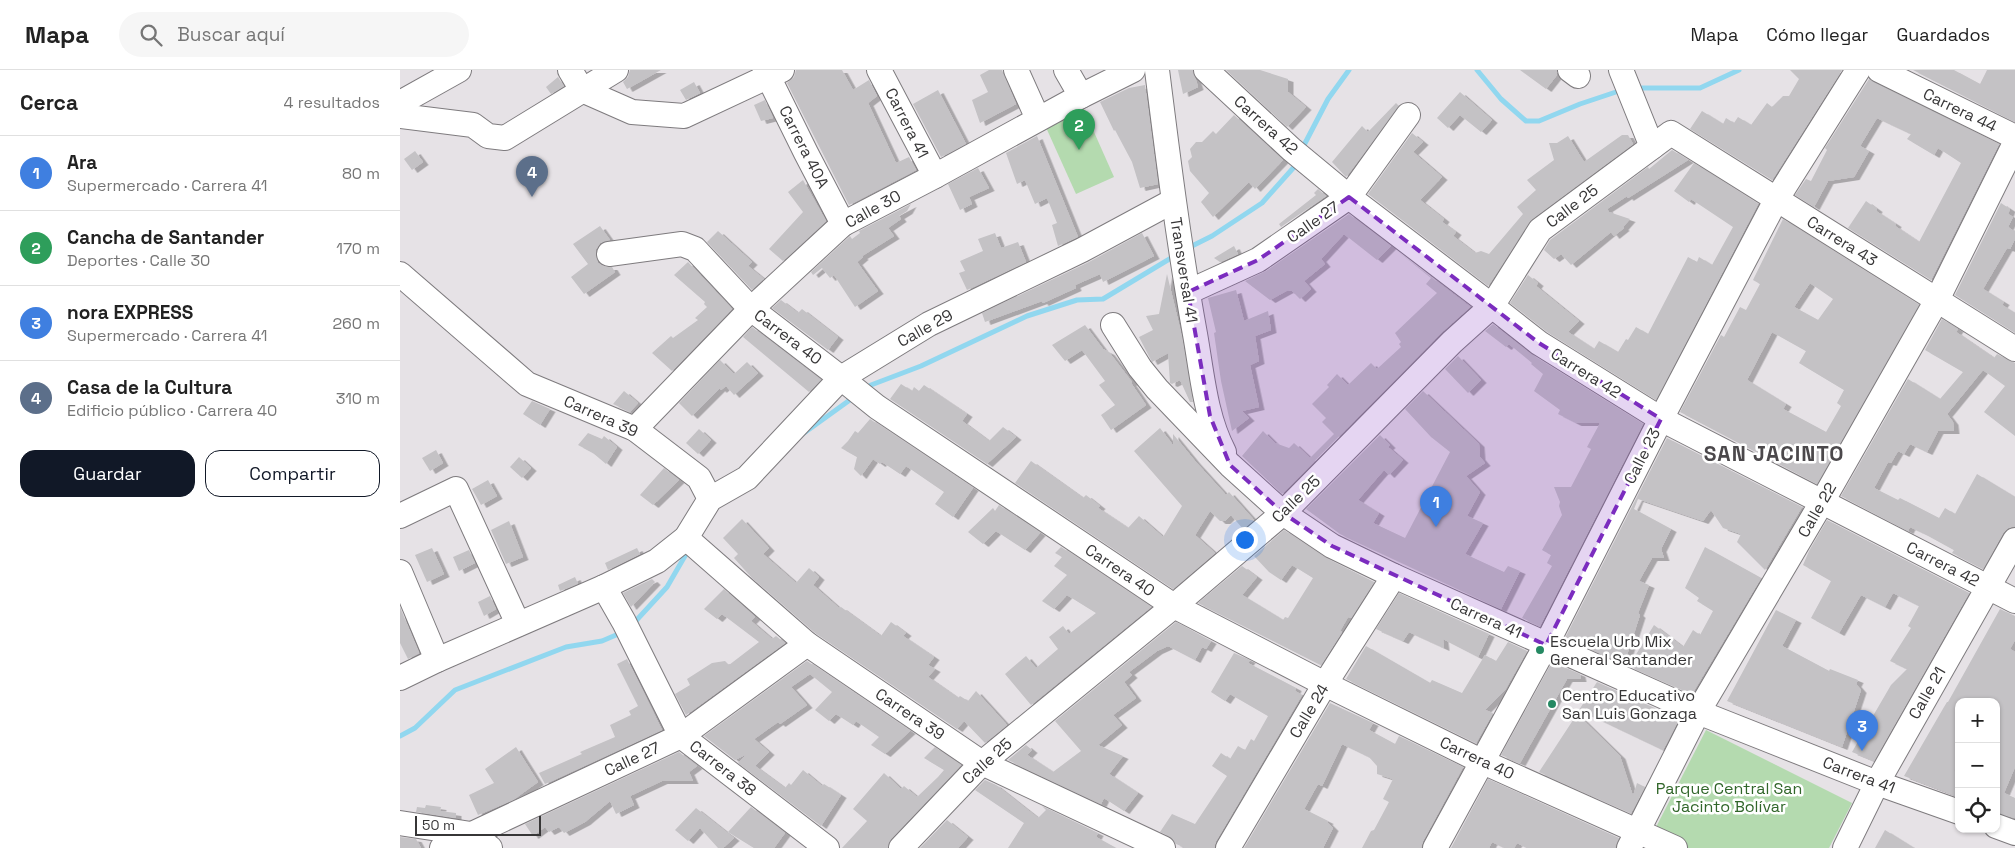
<!DOCTYPE html>
<html lang="es">
<head>
<meta charset="utf-8">
<style>
  :root { --surface:#fff; --page:#f6f6f6; --text:#222; --muted:#767676; --line:#e0e0e0; --accent:#111827 }
  body { margin:0; font-family:"Space Grotesk",sans-serif; background:var(--page); color:var(--text) }
  .controls { position:absolute; right:15px; bottom:15px; display:grid; overflow:hidden; border-radius:10px; box-shadow:0 1px 4px #0004 }
  .controls button { width:45px; height:45px; display:grid; place-items:center; padding:0; border:0; border-bottom:1px solid var(--line); background:var(--surface); color:var(--text); font:25px sans-serif }
  .scale { position:absolute; left:15px; bottom:12px; width:126px; box-sizing:border-box; padding-left:5px; border:2px solid #373637; border-top:0; font-size:14px; line-height:18px; white-space:nowrap; color:#373637; -webkit-text-stroke:4px #fff; paint-order:stroke }
  .you { position:absolute; left:844px; top:469px; width:18px; height:18px; margin:-12px; border:4px solid #fff; border-radius:50%; background:#1a73e8; box-shadow:0 0 0 8px #1a73e833 }
  .badge { display:grid; place-items:center; width:32px; height:32px; border-radius:50%; background:var(--accent); color:#fff; font-size:16px; font-weight:700 }
  .pin { position:absolute; translate:-50% -41px; filter:drop-shadow(0 1px 2px #0008) }
  .pin::after { content:''; position:absolute; top:26px; width:18px; height:15px; background:inherit; clip-path:polygon(0 0,100% 0,50% 100%) }
  .list { margin:0; padding:0; list-style:none }
  h2 { display:flex; justify-content:space-between; align-items:center; height:65px; margin:0; padding:0 20px; font-size:21px }
  h2 small { font-size:16px; font-weight:400; color:var(--muted) }
  .list li { display:grid; grid-template-columns:32px 1fr auto; gap:15px; align-items:center; box-sizing:border-box; height:75px; padding:0 20px; border-top:1px solid var(--line) }
  .list b { display:block; font-size:19px; white-space:nowrap }
  .list p { margin:0; font-size:16px; white-space:nowrap; color:var(--muted) }
  .list em { font-size:16px; font-style:normal; color:var(--muted) }
  .actions { display:flex; gap:10px; padding:15px 20px }
  .actions a { flex:1; padding:11px 0; border:1px solid var(--accent); border-radius:15px; text-align:center; font-size:18px; color:var(--accent) }
  .actions .main { background:var(--accent); color:#fff }
  .icon { flex:none; width:28px; height:28px; fill:none; stroke:currentColor; stroke-width:2; stroke-linecap:round; stroke-linejoin:round }
  .map { position:relative; flex:none; width:1615px; height:778px; overflow:hidden }
  header { display:flex; align-items:center; gap:30px; box-sizing:border-box; height:70px; padding:0 25px; background:var(--surface); border-bottom:1px solid var(--line) }
  header strong { font-size:24px }
  nav { display:flex; gap:28px; margin-inline-start:auto; font-size:18px }
  .search { width:350px; height:45px; background:var(--page); display:flex; align-items:center; gap:12px; box-sizing:border-box; padding:0 18px; border-radius:28px; color:var(--muted); font-size:19px }
  main { display:flex }
  aside { flex:1; background:var(--surface) }
  .map>svg:first-child { display:block }
</style>
</head>
<body>
<header>
<strong>Mapa</strong>
<div class="search"><svg class="icon" aria-label="search" viewBox="0 0 24 24"><circle cx="10" cy="10" r="6"/><path d="M15 15l6 6"/></svg>Buscar aquí</div>
<nav><a>Mapa</a><a>Cómo llegar</a><a>Guardados</a></nav>
</header>
<main>
<aside>
<h2>Cerca<small>4 resultados</small></h2>
<ul class="list">
<li><span class="badge" style="background:#3f7fe0">1</span><div><b>Ara</b><p>Supermercado · Carrera 41</p></div><em>80 m</em></li>
<li><span class="badge" style="background:#2e9e5b">2</span><div><b>Cancha de Santander</b><p>Deportes · Calle 30</p></div><em>170 m</em></li>
<li><span class="badge" style="background:#3f7fe0">3</span><div><b>nora EXPRESS</b><p>Supermercado · Carrera 41</p></div><em>260 m</em></li>
<li><span class="badge" style="background:#5c6f8a">4</span><div><b>Casa de la Cultura</b><p>Edificio público · Carrera 40</p></div><em>310 m</em></li>
</ul>
<div class="actions"><a class="main">Guardar</a><a>Compartir</a></div>
</aside>
<div class="map">
<svg width="1615" height="778" viewBox="0 0 1615 778">
  <defs>
    <filter id="shadow"><feDropShadow dx="5.5" dy="3" stdDeviation="0" flood-color="#0004"/></filter>
  </defs>
  <rect width="100%" height="100%" fill="#e6e2e6"/>
  <g fill="#b4daaf">
    <polygon points="682,35 714,107 676,124 644,53"/>
    <polygon points="1306,660 1452,733 1429,778 1283,778 1253,763"/>
  </g>
  <g fill="none" stroke-linecap="round" stroke-linejoin="round">
    <g stroke="#91d7ef" stroke-width="5">
      <polyline points="1077,0 1101,29 1126,51 1139,51 1180,34 1222,20"/>
      <polyline points="1236,18 1300,18 1339,0"/>
      <polyline points="902,79 928,29 949,0"/>
      <polyline points="788,178 812,166 862,133 895,96 897,91"/>
      <polyline points="465,319 471,315 521,296 627,246 677,230 703,229 776,185"/>
      <polyline points="404,363 454,327"/>
      <polyline points="233,554 267,517 289,479"/>
      <polyline points="0,666 15,658 55,620 166,577 202,571 223,562"/>
    </g>
  </g>
  <g fill="#c4c2c5" fill-rule="evenodd" filter="url(#shadow)">
    <polygon points="230,0 261,0 227,19 223,12 228,7"/>
    <polygon points="396,0 442,0 453,20 469,10 477,26 468,33 496,93 509,87 516,100 449,135 387,13 394,7"/>
    <polygon points="589,0 602,0 616,34 580,53 572,30 588,22 580,5"/>
    <polygon points="778,0 793,0 798,17 783,24"/>
    <polygon points="826,0 860,0 888,9 888,22 906,37 887,57"/>
    <polygon points="1120,0 1157,0 1157,5 1146,19"/>
    <polygon points="1390,0 1442,0 1372,110 1290,59 1302,41 1323,54 1326,48 1334,53 1338,47 1351,55 1367,33 1372,37 1383,26 1389,26 1399,9"/>
    <polygon points="1513,0 1554,0 1580,14 1587,0 1615,0 1615,52"/>
    <polygon points="158,7 164,16 151,24 146,17"/>
    <polygon points="1469,9 1599,74 1531,210 1448,158 1466,131 1477,139 1476,141 1496,154 1495,156 1519,172 1561,93 1538,78 1534,85 1507,69 1511,64 1477,48 1460,76 1469,81 1454,107 1428,111 1414,137 1395,125 1406,109 1411,111 1427,80 1425,78"/>
    <polygon points="294,12 300,23 286,30 280,20"/>
    <polygon points="745,15 758,114 740,118 732,92 715,60 714,61 700,32 729,18"/>
    <polygon points="538,20 566,74 541,87 513,34"/>
    <polygon points="1060,22 1092,50 1081,62 1060,45 1048,58 1037,48"/>
    <polygon points="365,30 373,48 361,51 354,35"/>
    <polygon points="996,33 999,36 946,107 932,92 962,56 968,62"/>
    <polygon points="834,45 883,90 855,119 849,112 813,147 801,132 809,123 790,101 788,91 792,87 790,79 796,72 802,72 813,61 816,64"/>
    <polygon points="1012,63 1023,72 1013,82 1042,107 1020,130 1044,149 1042,152 1056,162 1053,166 1075,183 1081,181 1089,184 1123,144 1117,137 1136,120 1127,110 1154,90 1149,73 1157,73 1168,66 1184,92 1222,65 1228,65 1233,74 1132,149 1088,216 968,124"/>
    <polygon points="637,66 678,167 658,176 652,155 657,153 647,128 635,134 625,110 617,114 606,83"/>
    <polygon points="1272,80 1288,90 1228,128 1227,126 1207,139 1209,142 1230,149 1223,157 1224,158 1214,166 1211,162 1171,195 1161,184 1154,189 1144,180 1150,170 1248,97 1249,99"/>
    <polygon points="15,81 23,92 12,100 4,89"/>
    <polygon points="1294,93 1358,134 1256,330 1147,262 1110,233 1128,205 1138,213 1136,216 1179,251 1168,262 1194,279 1199,271 1218,282 1226,269 1228,270 1236,257 1248,264 1288,187 1297,192 1299,187 1312,195 1333,157 1291,129 1289,132 1274,121"/>
    <polygon points="578,98 589,118 569,127 572,134 560,140 548,114"/>
    <polygon points="403,110 426,151 383,191 369,179 403,142 388,122"/>
    <polygon points="918,119 926,126 881,157 879,154 916,125 914,123"/>
    <polygon points="1601,133 1610,139 1608,144 1613,147 1608,157 1615,162 1615,169 1610,179 1607,178 1583,219 1604,232 1602,235 1615,243 1615,263 1555,225"/>
    <polygon points="511,134 507,141 499,146 501,149 488,158 494,166 462,186 463,187 457,192 478,221 455,237 434,205 430,208 422,198 413,205 411,202 450,166 452,169 460,163 459,161"/>
    <polygon points="949,144 991,176 977,190 944,164 921,189 925,194 904,211 911,219 900,229 891,220 890,221 888,220 870,230 845,211 866,201"/>
    <path d="M1383,149l136,86 -102,179 -137,-72 41,-77 3,2 16,-30 6,3 14,-26 -7,-4zM1410,213l23,16 -15,21 -24,-13zM1372,262l34,19 -7,12 45,27 -7,13 4,3 -15,26 -43,-23 3,-5 -39,-24z"/>
    <polygon points="200,156 210,170 200,173 196,179 196,186 198,193 204,197 212,197 215,202 184,224 171,207 188,194 173,174"/>
    <polygon points="318,161 352,192 348,196 364,209 352,220 307,172"/>
    <polygon points="595,163 601,178 618,172 626,192 567,220 559,203 565,201 560,191 583,181 578,169"/>
    <polygon points="742,163 754,186 703,212 700,204 675,215 676,218 643,233 642,231 585,252 582,243 689,192"/>
    <polygon points="834,176 838,184 820,192 814,188"/>
    <polygon points="996,180 1070,237 1042,262 882,424 842,386 863,361 875,373 889,378 894,373 910,388 934,364 922,352 926,348 912,334 929,317 927,315 937,304 948,315 971,293 977,299 1001,277 999,274 1001,272 995,263 1037,223 1026,214 1031,208"/>
    <polygon points="288,192 332,239 272,301 252,283 271,266 273,268 298,250 295,248 307,237 304,234 305,232 274,205"/>
    <polygon points="767,204 782,267 793,332 790,332 780,310 772,314 770,313 768,283 752,292 739,267 753,260 746,246 759,244"/>
    <polygon points="836,220 844,251 868,241 871,260 855,266 859,291 850,295 859,337 842,341 849,348 832,361 821,311 814,263 816,262 808,228"/>
    <polygon points="381,230 398,243 402,239 438,267 428,280 372,238"/>
    <polygon points="1542,249 1558,259 1556,262 1594,288 1597,284 1615,293 1615,366 1584,342 1605,316 1583,300 1547,344 1553,352 1554,361 1538,361 1527,382 1510,374 1504,384 1498,381 1491,393 1488,392 1474,418 1498,430 1500,428 1539,448 1545,438 1555,444 1577,404 1615,427 1615,456 1608,458 1603,463 1583,499 1552,483 1554,480 1523,463 1510,457 1508,461 1441,426 1508,309 1540,329 1563,302 1525,280"/>
    <polygon points="1093,254 1132,285 1243,354 1140,556 1122,548 1152,496 1147,493 1151,485 1142,480 1162,445 1159,436 1160,432 1154,417 1171,417 1191,379 1187,377 1200,353 1176,353 1158,344 1160,340 1134,321 1143,304 1131,294 1132,293 1109,274 1106,277 1085,261"/>
    <polygon points="685,255 703,279 709,282 732,312 731,313 746,335 711,360 701,345 715,335 699,315 705,311 682,280 665,291 652,275"/>
    <polygon points="352,257 421,310 409,322 343,267"/>
    <polygon points="1058,286 1081,310 1068,323 1045,299"/>
    <polygon points="320,290 334,304 347,292 358,303 334,325 326,316 321,320 320,318 292,346 279,333"/>
    <polygon points="501,314 512,321 514,317 519,321 524,315 567,344 562,351 589,371 603,357 616,367 587,394 490,329"/>
    <polygon points="224,321 238,333 230,342 213,334"/>
    <polygon points="1023,321 1079,374 1080,387 1085,393 1066,406 1080,422 1067,446 1083,453 1065,484 1104,502 1108,496 1120,501 1101,539 940,464 906,439 980,365 990,375 988,377 1003,390 989,405 984,400 958,430 979,443 973,453 1005,468 1050,382 1031,367 1005,339"/>
    <polygon points="132,331 150,339 140,355 123,344"/>
    <polygon points="470,349 573,418 553,447 535,434 544,422 506,396 500,404 482,392 480,394 473,389 461,406 454,399 457,387 441,378 448,371 455,361 458,363"/>
    <polygon points="760,358 773,375 773,364 795,391 826,425 829,422 854,450 843,459 831,445 825,451 820,451 810,441 795,465 815,483 773,519 615,413 631,391 683,428 686,425 700,436 698,438 728,458 739,446 763,467 782,436 734,381"/>
    <polygon points="299,359 311,370 298,384 286,373"/>
    <polygon points="188,363 202,369 204,366 217,377 206,394 193,383 178,375"/>
    <polygon points="1267,368 1402,437 1365,500 1337,472 1341,464 1323,458 1311,440 1303,451 1238,429 1234,439 1271,459 1261,479 1264,488 1252,488 1239,511 1249,515 1238,543 1240,545 1224,594 1165,568"/>
    <polygon points="36,380 43,393 30,401 22,388"/>
    <polygon points="119,387 131,398 122,408 110,397"/>
    <polygon points="264,398 279,410 253,435 240,425"/>
    <polygon points="88,410 97,426 81,435 72,419"/>
    <polygon points="599,435 640,463 625,480 596,461 583,474 568,462 593,438 595,441"/>
    <polygon points="342,449 369,478 363,484 396,513 409,498 419,507 413,515 439,538 441,537 481,566 491,552 506,563 503,566 534,587 528,595 535,599 528,607 558,628 560,626 568,631 576,621 607,655 585,673 564,651 557,659 415,563 352,508 334,488 338,484 323,468"/>
    <polygon points="1427,450 1569,523 1474,691 1452,682 1491,615 1507,599 1490,591 1511,558 1508,556 1519,536 1493,523 1485,537 1461,525 1439,563 1411,548 1431,511 1403,495 1409,481"/>
    <polygon points="109,451 123,487 106,494 91,460"/>
    <polygon points="884,460 926,488 974,512 951,548 948,547 940,561 942,562 921,595 798,533 842,496 857,507 842,525 883,550 885,547 888,548 913,508 892,495 881,510 869,502 854,486"/>
    <polygon points="661,477 751,537 631,635 605,604 626,586 636,598 658,579 649,567 663,556 669,564 696,543 667,525 654,539 642,531 667,505 654,496 662,487 655,483"/>
    <polygon points="1305,477 1361,508 1292,624 1229,596 1254,555 1283,577 1293,560 1300,565 1313,541 1297,531 1299,528 1285,518"/>
    <polygon points="32,478 44,504 27,512 15,485"/>
    <polygon points="237,478 240,484 208,500 205,493"/>
    <polygon points="69,480 75,493 59,501 53,487"/>
    <polygon points="175,507 178,514 160,521 158,515"/>
    <polygon points="252,509 255,512 231,537 223,523"/>
    <polygon points="324,519 355,547 351,551 372,569 376,566 385,573 286,645 275,624 290,615 287,609 312,593 325,591 329,595 359,572 322,544 317,549 304,539"/>
    <polygon points="999,523 1089,564 1078,587 1043,569 1044,578 1009,562 1003,571 976,559"/>
    <polygon points="90,526 96,539 84,546 78,532"/>
    <polygon points="0,537 19,583 8,589 0,573"/>
    <polygon points="1600,539 1615,546 1615,570 1610,579 1615,582 1615,697 1604,723 1615,728 1615,748 1596,743 1596,632 1559,632 1559,690 1554,701 1559,703 1559,727 1504,706 1544,637 1547,632 1548,632"/>
    <polygon points="1376,540 1396,550 1382,576 1429,601 1430,599 1458,610 1456,614 1461,620 1442,677 1327,631"/>
    <polygon points="776,552 811,571 806,579 802,577 795,590 768,576 757,581 729,602 732,605 724,612 736,628 713,645 722,655 698,675 723,686 709,704 738,723 724,741 704,728 701,734 608,690 626,675 632,680 627,685 653,702 681,681 655,651"/>
    <polygon points="1108,572 1127,581 1105,620 1085,640 1093,643 1076,673 946,609 966,576 1030,613 1032,610 1062,623 1085,585 1096,591"/>
    <polygon points="834,583 850,590 848,593 896,618 895,621 902,625 816,771 814,778 786,778 776,774 769,766 760,762 772,744 795,754 827,706 812,696 821,683 830,689 838,676 845,680 851,669 854,671 868,646 830,624 825,631 811,622"/>
    <polygon points="227,589 262,660 145,714 139,703 182,684 180,682 215,667 210,655 231,645 229,641 238,636 217,594"/>
    <polygon points="407,591 510,661 485,684 471,675 479,667 456,651 453,655 436,644 429,651 415,640 432,622 410,604 391,617 407,635 380,654 378,652 354,669 369,682 355,696 385,718 389,713 391,715 403,700 422,716 424,714 441,725 421,756 338,693 347,684 335,690 304,666"/>
    <polygon points="1152,592 1180,604 1181,609 1167,609 1120,693 1101,685"/>
    <polygon points="1197,612 1279,649 1263,680 1179,640"/>
    <polygon points="930,633 973,653 969,660 995,674 999,666 1063,697 1023,771 1021,778 962,778 971,761 974,760 989,732 983,729 993,709 977,704 977,696 969,687 942,674 922,716 918,714 904,739 928,751 927,752 933,758 923,778 844,778"/>
    <polygon points="1177,644 1220,686 1233,726 1237,713 1245,717 1231,743 1139,702"/>
    <polygon points="116,677 138,712 113,730 78,745 69,725 94,713 85,699"/>
    <polygon points="535,677 561,695 491,769 488,778 442,778 467,751 453,739 484,703 501,719 504,716 517,727 538,707 544,700 524,688"/>
    <polygon points="279,682 297,696 289,702 293,711 262,711 230,726 234,735 216,744 210,731 185,752 164,763 159,757 149,762 145,757 133,766 125,754"/>
    <polygon points="1088,709 1219,768 1215,778 1127,778 1117,773 1114,778 1105,778 1092,772 1089,778 1051,778"/>
    <polygon points="585,710 596,715 638,748 646,740 642,736 698,763 696,767 716,778 608,778 624,753 575,720"/>
    <polygon points="26,735 41,737 40,741 56,743 56,748 16,742 17,737 25,738"/>
    <polygon points="351,737 385,763 374,778 354,778 328,762"/>
    <polygon points="296,738 334,768 323,778 318,778 300,758 288,771 275,760"/>
    <polygon points="547,750 568,767 558,778 520,778"/>
    <polygon points="1485,760 1514,778 1475,778"/>
    <polygon points="0,767 16,769 21,778 0,778"/>
  </g>
  <g fill="none" stroke-linecap="round" stroke-linejoin="round">
    <g stroke="#7e7b7e" stroke-width="26">
      <g id="minor">
        <polyline points="170,0 182,20 232,42 284,46 382,0"/>
        <polyline points="365,0 406,83 443,154"/>
        <polyline points="479,0 535,106"/>
        <polyline points="616,0 638,49"/>
        <polyline points="666,0 681,26"/>
        <path d="M757,0c11,88 22,176 38,264 7,39 10,82 29,118"/>
        <polyline points="806,0 891,79 949,127 1092,236 1139,273 1261,349 1615,531"/>
        <polyline points="1170,0 1178,6"/>
        <polyline points="1221,0 1252,77"/>
        <polyline points="1479,0 1615,67"/>
        <polyline points="0,33 59,0"/>
        <polyline points="0,46 73,55 88,66 105,68 216,0"/>
        <polyline points="209,184 282,174 295,179 351,239 441,308 477,337 774,536 925,614 1083,692 1275,778"/>
        <polyline points="0,204 127,314 235,359 299,408 310,429"/>
        <polyline points="788,222 858,190 949,127 1008,45"/>
        <polyline points="713,255 740,298 757,319 830,395 883,443 932,476 994,506 1298,642 1477,713 1559,742"/>
        <polyline points="235,359 351,239 443,154 535,106 681,26 733,0"/>
        <polyline points="0,446 56,419 118,554"/>
        <polyline points="286,468 407,574 582,693 763,778"/>
        <polyline points="0,502 37,590"/>
        <polyline points="204,517 224,552 281,666 427,778"/>
        <polyline points="0,608 37,590 204,517 257,491 286,468 310,429 347,408 441,308 529,254 682,180 773,131"/>
        <polyline points="0,753 71,764 90,778"/>
        <polyline points="1596,756 1615,763"/>
        <polyline points="42,778 281,666 407,574"/>
        <polyline points="501,778 582,693 774,536 883,443 1052,272 1092,236 1140,160 1271,63 1615,279"/>
        <polyline points="828,778 925,614 994,506"/>
        <polyline points="1035,778 1146,575 1261,349 1376,130 1458,0"/>
        <polyline points="1229,778 1298,642 1422,432 1537,230 1615,73"/>
        <polyline points="1445,778 1477,713 1615,470"/>
      </g>
    </g>
    <use href="#minor" stroke="#fff" stroke-width="24"/>
  </g>
  <path fill="#7b2cbf" fill-opacity="0.2" stroke="#7b2cbf" stroke-width="4" stroke-dasharray="10 6" stroke-linejoin="round" d="M949,127l190,146 122,76 -115,226 -214,-99 -49,-33 -53,-48 -20,-49 -22,-124 70,-32z"/>
  <g fill="#258963" stroke="#fff" stroke-width="2">
    <circle cx="1140" cy="580" r="5"/>
    <circle cx="1152" cy="634" r="5"/>
  </g>
  <g text-anchor="middle" dominant-baseline="central" stroke-width="5" stroke-linejoin="round" paint-order="stroke">
    <g font-size="16" fill="#373637" stroke="#fff">
      <text transform="translate(1560 40) rotate(26)">Carrera 44</text>
      <text transform="translate(507 53) rotate(63)">Carrera 41</text>
      <text transform="translate(866 55) rotate(42)">Carrera 42</text>
      <text transform="translate(404 77) rotate(63)">Carrera 40A</text>
      <text transform="translate(1172 136) rotate(-37)">Calle 25</text>
      <text transform="translate(473 139) rotate(-29)">Calle 30</text>
      <text transform="translate(913 152) rotate(-35)">Calle 27</text>
      <text transform="translate(1442 171) rotate(32)">Carrera 43</text>
      <text transform="translate(784 200) rotate(81)">Transversal 41</text>
      <text transform="translate(525 258) rotate(-29)">Calle 29</text>
      <text transform="translate(388 267) rotate(37)">Carrera 40</text>
      <text transform="translate(1186 303) rotate(32)">Carrera 42</text>
      <text transform="translate(201 346) rotate(24)">Carrera 39</text>
      <text transform="translate(1242 386) rotate(-63)">Calle 23</text>
      <text transform="translate(896 429) rotate(-44)">Calle 25</text>
      <text transform="translate(1417 440) rotate(-60)">Calle 22</text>
      <text transform="translate(1543 494) rotate(27)">Carrera 42</text>
      <text transform="translate(720 500) rotate(34)">Carrera 40</text>
      <text transform="translate(1086 548) rotate(24)">Carrera 41</text>
      <text transform="translate(1527 623) rotate(-60)">Calle 21</text>
      <text transform="translate(909 641) rotate(-59)">Calle 24</text>
      <text transform="translate(510 644) rotate(34)">Carrera 39</text>
      <text transform="translate(1077 688) rotate(25)">Carrera 40</text>
      <text transform="translate(232 689) rotate(-25)">Calle 27</text>
      <text transform="translate(587 691) rotate(-42)">Calle 25</text>
      <text transform="translate(323 698) rotate(38)">Carrera 38</text>
      <text transform="translate(1459 705) rotate(21)">Carrera 41</text>
    </g>
    <g font-size="16" fill="#373637" stroke="#fff" text-anchor="start">
      <text x="1150" y="571">Escuela Urb Mix<tspan x="1150" dy="18">General Santander</tspan></text>
      <text x="1162" y="625">Centro Educativo<tspan x="1162" dy="18">San Luis Gonzaga</tspan></text>
    </g>
    <g font-size="16" fill="#31662a" stroke="#fff">
      <text x="1329" y="718">Parque Central San<tspan x="1329" dy="18">Jacinto Bolívar</tspan></text>
    </g>
    <g font-size="21" font-weight="bold" letter-spacing="1" fill="#4b484b" stroke="#fff">
      <text x="1374" y="383">SAN JACINTO</text>
    </g>
  </g>
</svg>
<div class="controls">
<button>+</button>
<button>−</button>
<button><svg class="icon" aria-label="locate" viewBox="0 0 24 24"><circle cx="12" cy="12" r="6"/><path d="M12 2v4M12 18v4M2 12h4M18 12h4"/></svg></button>
</div>
<div class="scale">50 m</div>
<div class="you"></div>
<div class="pin badge" style="left:1036px;top:457px;background:#3f7fe0">1</div>
<div class="pin badge" style="left:679px;top:80px;background:#2e9e5b">2</div>
<div class="pin badge" style="left:1462px;top:681px;background:#3f7fe0">3</div>
<div class="pin badge" style="left:132px;top:127px;background:#5c6f8a">4</div>
</div>
</main>
</body>
</html>
